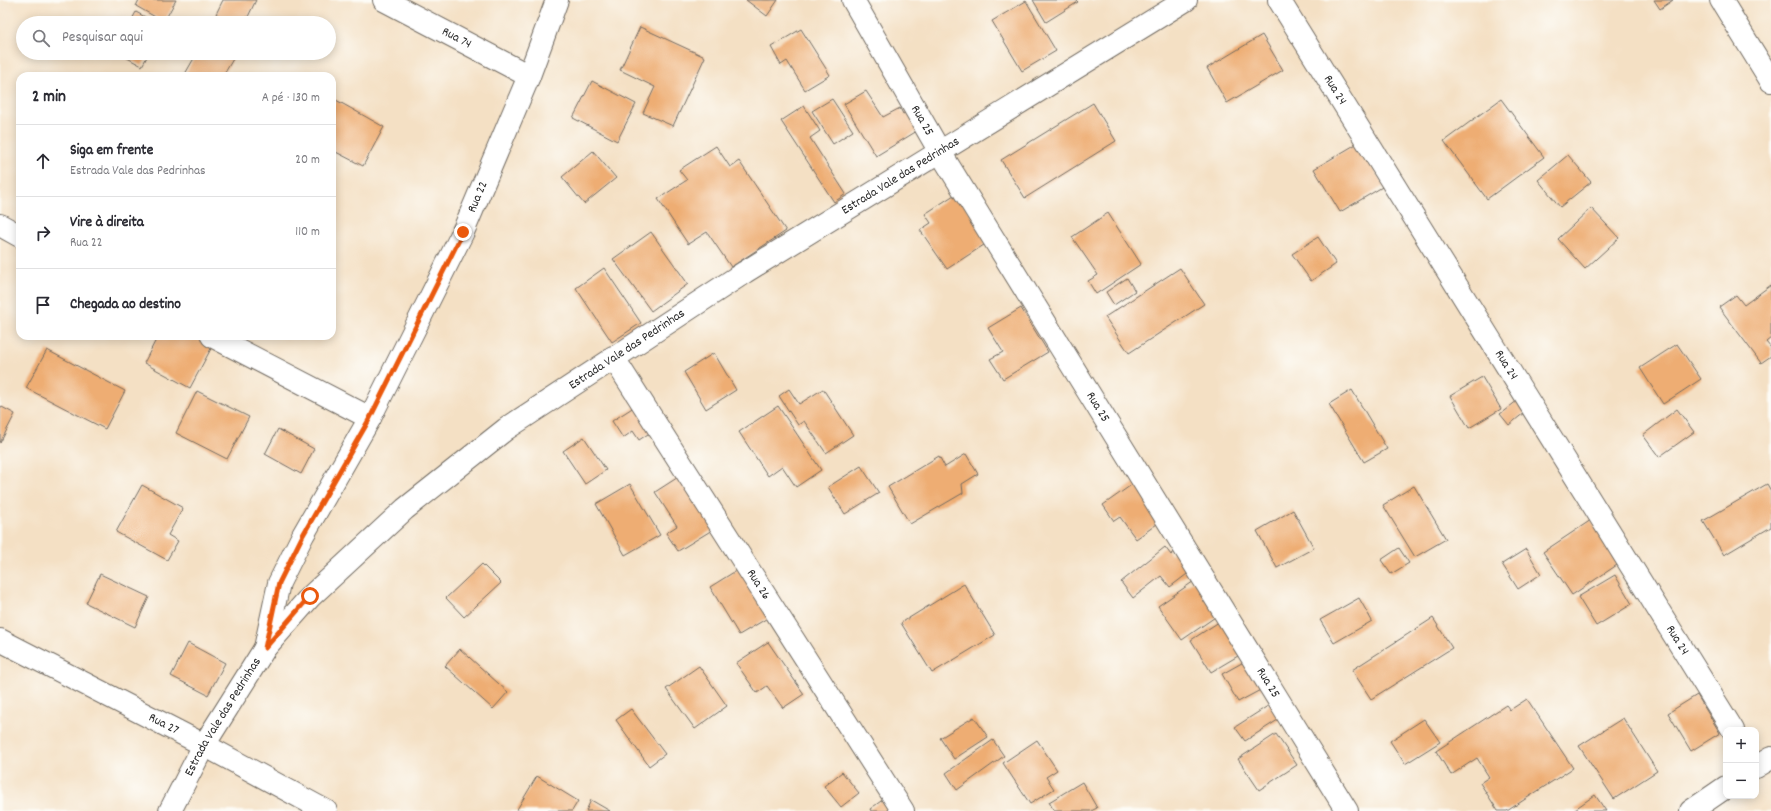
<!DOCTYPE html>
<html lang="pt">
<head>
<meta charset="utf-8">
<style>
  :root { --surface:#fff; --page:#f7f7f7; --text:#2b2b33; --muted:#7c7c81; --line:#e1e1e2 }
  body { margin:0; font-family:Dekko,sans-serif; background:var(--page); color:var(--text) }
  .controls { position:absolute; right:12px; bottom:12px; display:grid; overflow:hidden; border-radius:8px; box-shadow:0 2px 10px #0003 }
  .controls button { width:36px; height:36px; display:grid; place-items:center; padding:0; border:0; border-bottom:1px solid var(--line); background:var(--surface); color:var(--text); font:20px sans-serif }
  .stop { position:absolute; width:12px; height:12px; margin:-9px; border:3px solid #ea580c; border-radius:50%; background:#fff }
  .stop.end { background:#ea580c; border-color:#fff; box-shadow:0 1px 4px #0008 }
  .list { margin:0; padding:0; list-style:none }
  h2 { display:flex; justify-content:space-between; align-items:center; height:52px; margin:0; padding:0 16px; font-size:17px }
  h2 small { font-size:13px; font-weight:400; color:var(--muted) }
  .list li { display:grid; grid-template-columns:26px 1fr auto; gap:12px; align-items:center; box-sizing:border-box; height:72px; padding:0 16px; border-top:1px solid var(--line) }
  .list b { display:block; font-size:15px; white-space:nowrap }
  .list p { margin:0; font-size:13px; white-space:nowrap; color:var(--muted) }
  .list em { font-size:13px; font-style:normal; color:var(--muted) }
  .icon { flex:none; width:22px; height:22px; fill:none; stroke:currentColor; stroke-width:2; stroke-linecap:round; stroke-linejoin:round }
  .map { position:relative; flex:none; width:1771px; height:811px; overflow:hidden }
  .search { position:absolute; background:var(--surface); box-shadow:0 2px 10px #0003; left:16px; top:16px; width:320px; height:44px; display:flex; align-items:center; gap:10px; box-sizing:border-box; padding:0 14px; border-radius:22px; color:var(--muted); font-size:15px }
  .panel { position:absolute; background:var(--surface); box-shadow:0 2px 10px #0003; left:16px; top:72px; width:320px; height:268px; border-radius:12px }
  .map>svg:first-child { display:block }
</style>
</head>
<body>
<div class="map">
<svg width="1771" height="811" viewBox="0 0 1771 811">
  <rect width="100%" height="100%" fill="#fdfcf7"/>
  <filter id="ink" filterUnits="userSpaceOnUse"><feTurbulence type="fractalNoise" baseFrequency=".025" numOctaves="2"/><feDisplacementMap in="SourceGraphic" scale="8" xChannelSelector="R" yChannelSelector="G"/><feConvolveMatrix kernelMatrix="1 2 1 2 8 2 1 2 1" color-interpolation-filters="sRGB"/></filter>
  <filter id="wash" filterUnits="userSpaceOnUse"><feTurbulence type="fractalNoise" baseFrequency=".012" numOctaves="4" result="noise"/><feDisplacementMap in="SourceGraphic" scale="16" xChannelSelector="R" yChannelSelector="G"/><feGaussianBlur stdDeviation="0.9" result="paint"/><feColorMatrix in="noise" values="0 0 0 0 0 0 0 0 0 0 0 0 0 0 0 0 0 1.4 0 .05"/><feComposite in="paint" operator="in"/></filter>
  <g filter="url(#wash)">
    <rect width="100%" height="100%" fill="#f4e0c4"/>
    <g id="blocks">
      <g fill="#eead73">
        <polygon points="139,0 176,0 164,22 136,6"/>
        <polygon points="223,0 256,0 245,23 233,23 216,14"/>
        <polygon points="746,0 778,0 767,16"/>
        <polygon points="1033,0 1076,0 1078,2 1046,22"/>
        <polygon points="1654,0 1673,0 1660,9"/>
        <polygon points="1026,1 1056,51 1022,71 992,21"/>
        <polygon points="136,12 156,23 130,23"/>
        <polygon points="640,27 705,57 673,126 643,113 655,87 620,70"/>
        <polygon points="801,29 830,75 805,90 787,61 781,65 771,47"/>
        <polygon points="1262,35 1283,70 1227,103 1207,68"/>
        <polygon points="118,53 149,53 142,66"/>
        <polygon points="197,53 223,53 233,59 223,76 189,76 185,74"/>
        <polygon points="592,81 636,104 617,141 573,118"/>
        <polygon points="866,91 883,117 900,108 903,114 910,110 922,128 876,156 844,104"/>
        <polygon points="832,99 853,131 833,144 812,111"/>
        <polygon points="1501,99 1544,157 1487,199 1444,141"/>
        <polygon points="336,100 384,127 363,166 332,150 332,108"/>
        <polygon points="1093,103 1116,141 1025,198 1001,160"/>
        <polygon points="804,106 820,131 810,138 846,194 834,202 781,121"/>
        <polygon points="1358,143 1384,186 1340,212 1314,169"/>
        <polygon points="716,146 730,167 739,161 786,231 731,267 707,232 688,244 658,199 687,180 679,170"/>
        <polygon points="593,151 616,178 584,204 562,177"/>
        <polygon points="1568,155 1591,182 1560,207 1538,180"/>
        <polygon points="957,193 990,241 947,269 920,230 931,223 925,214"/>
        <polygon points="1591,208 1619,238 1585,269 1558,239"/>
        <polygon points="1108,213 1141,264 1096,294 1088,281 1098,275 1072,237"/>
        <polygon points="651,232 688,284 651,311 613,259"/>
        <polygon points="1318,237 1336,264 1311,281 1292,254"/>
        <polygon points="604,268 641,323 612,342 576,288"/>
        <polygon points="1180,268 1204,304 1129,353 1105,317"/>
        <polygon points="1127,278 1135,291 1114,305 1106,292"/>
        <polygon points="1771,285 1771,338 1766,342 1771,348 1771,356 1761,363 1719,307 1736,295 1744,305"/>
        <polygon points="1021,308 1048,352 1003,379 990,359 1003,352 988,328"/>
        <polygon points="158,336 201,336 214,343 190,388 144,363"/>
        <polygon points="1677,344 1701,379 1663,404 1640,368"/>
        <polygon points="47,350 125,391 105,429 26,388"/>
        <polygon points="714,353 736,390 706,409 684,372"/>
        <polygon points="1482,377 1501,409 1469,428 1450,396"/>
        <polygon points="789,389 799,404 823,389 853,435 826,453 804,421 798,425 779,396"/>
        <polygon points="1352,390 1387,449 1364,462 1329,404"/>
        <polygon points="197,391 249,417 227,459 176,433"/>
        <polygon points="1522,397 1530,408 1509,425 1500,414"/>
        <polygon points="637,405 654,430 639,440 633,431 623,438 612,421"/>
        <polygon points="0,406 15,414 0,443"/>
        <polygon points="778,406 821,470 796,487 782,466 768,476 739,432"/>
        <polygon points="1677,409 1694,432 1659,457 1643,435"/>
        <polygon points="278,429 314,449 301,474 265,454"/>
        <polygon points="584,437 606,470 585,484 563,451"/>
        <polygon points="966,454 978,474 962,484 963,493 910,524 888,487 939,456 945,467"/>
        <polygon points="861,466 879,493 845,514 828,487"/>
        <polygon points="683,474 717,527 678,551 666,533 677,526 655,492"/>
        <polygon points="1137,481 1164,519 1136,539 1120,517 1114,521 1103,505"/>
        <polygon points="630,484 660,535 625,555 596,504"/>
        <polygon points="1767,484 1771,491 1771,527 1724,555 1703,521"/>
        <polygon points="142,485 183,508 168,535 178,541 167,560 116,532"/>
        <polygon points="1414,486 1446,539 1415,557 1383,505"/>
        <polygon points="1293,510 1314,548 1277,568 1257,531"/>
        <polygon points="1591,520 1620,563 1572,595 1543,552"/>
        <polygon points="1165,547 1171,555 1179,548 1195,568 1170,587 1161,576 1133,598 1121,582"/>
        <polygon points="1399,548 1409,563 1391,574 1381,560"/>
        <polygon points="1526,549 1541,574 1518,589 1502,564"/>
        <polygon points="482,564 501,583 464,617 446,598"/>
        <polygon points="742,567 771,616 739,635 710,587"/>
        <polygon points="100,574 149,597 135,627 86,603"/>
        <polygon points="1615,575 1632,604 1596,626 1578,597"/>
        <polygon points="1197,579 1221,613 1182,640 1158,606"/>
        <polygon points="964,584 995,635 932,673 901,623"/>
        <polygon points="1359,598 1372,621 1334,643 1320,620"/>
        <polygon points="1433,618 1452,648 1371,699 1352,670"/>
        <polygon points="1222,620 1243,653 1211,672 1191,640"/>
        <polygon points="768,642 804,694 783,708 767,686 757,693 736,663"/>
        <polygon points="188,643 225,663 208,695 171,676"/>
        <polygon points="460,649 508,692 493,709 445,666"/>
        <polygon points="1249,659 1266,687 1238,702 1222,674"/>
        <polygon points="699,666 727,706 695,729 666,689"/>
        <polygon points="1697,695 1720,733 1691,751 1668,713"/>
        <polygon points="1527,699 1573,768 1507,811 1498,811 1480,783 1489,777 1477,758 1451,775 1436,751 1506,705 1510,710"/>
        <polygon points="1274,702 1284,716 1245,741 1235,727"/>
        <polygon points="631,709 665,754 649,766 616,720"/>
        <polygon points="974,717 988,737 954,759 940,738"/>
        <polygon points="1623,718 1657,771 1614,799 1579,746"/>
        <polygon points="1424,719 1440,742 1405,764 1390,741"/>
        <polygon points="1276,734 1297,765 1259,790 1238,759"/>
        <polygon points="993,740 1004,756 957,790 946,773"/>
        <polygon points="1037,740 1057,770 1046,777 1054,789 1030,804 1003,763"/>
        <polygon points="842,772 859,793 841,807 824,786"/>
        <polygon points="537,776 578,801 572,811 516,811"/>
        <polygon points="1082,782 1097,808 1091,811 1054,811 1049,802"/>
        <polygon points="1595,795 1606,811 1576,811 1575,809"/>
        <polygon points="888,796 899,811 871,811 870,809"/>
        <polygon points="591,800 610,811 586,811"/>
      </g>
    </g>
  </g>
  <g filter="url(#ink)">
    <use href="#blocks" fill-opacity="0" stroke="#716a61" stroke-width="1"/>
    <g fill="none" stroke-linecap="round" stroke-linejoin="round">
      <g stroke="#716a61" stroke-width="24">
        <g id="minor">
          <path id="s1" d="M384,0l145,76"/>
          <path id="s2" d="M853,0l87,152 407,659"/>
          <path id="s3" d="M1279,0l454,730"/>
          <polyline points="1721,0 1771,81"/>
          <polyline points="0,225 20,236"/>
          <polyline points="212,336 370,418"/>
          <path id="s4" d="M613,357l290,454"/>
          <path id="s5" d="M0,640l204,105 122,66"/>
          <path id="s6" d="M265,648l14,-65 24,-48 67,-117 93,-186 66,-156 28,-76"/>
          <polyline points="1756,767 1771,758"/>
          <polyline points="1691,811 1726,787"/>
        </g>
      </g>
      <g stroke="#716a61" stroke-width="24">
        <g id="major">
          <path id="s7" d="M170,811l34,-66 61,-97 45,-51 95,-88 101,-80 239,-157 441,-272"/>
        </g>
      </g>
      <use href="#minor" stroke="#fff" stroke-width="22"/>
      <use href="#major" stroke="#fff" stroke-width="22"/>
    </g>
  </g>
  <g fill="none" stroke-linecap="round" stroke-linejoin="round" filter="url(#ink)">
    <polyline stroke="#ea580c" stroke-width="5" points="310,596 265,648 279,583 303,535 370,418 463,232"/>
  </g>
  <g text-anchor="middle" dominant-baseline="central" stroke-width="3.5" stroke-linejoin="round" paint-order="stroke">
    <g font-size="13" fill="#2b2b2b" stroke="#fdfcf7">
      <text stroke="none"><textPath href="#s1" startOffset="82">Rua 74</textPath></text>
      <text stroke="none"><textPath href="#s3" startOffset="106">Rua 24</textPath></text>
      <text stroke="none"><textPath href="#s2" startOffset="139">Rua 25</textPath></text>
      <text stroke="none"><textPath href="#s7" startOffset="984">Estrada Vale das Pedrinhas</textPath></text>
      <text stroke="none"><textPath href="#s6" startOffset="501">Rua 22</textPath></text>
      <text stroke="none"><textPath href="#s7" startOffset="660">Estrada Vale das Pedrinhas</textPath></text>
      <text stroke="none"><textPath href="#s3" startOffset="430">Rua 24</textPath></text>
      <text stroke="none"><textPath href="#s2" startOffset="475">Rua 25</textPath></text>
      <text stroke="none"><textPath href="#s4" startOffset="270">Rua 26</textPath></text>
      <text stroke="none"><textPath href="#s3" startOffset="754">Rua 24</textPath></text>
      <text stroke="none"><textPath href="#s2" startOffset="799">Rua 25</textPath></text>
      <text stroke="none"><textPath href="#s7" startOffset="108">Estrada Vale das Pedrinhas</textPath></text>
      <text stroke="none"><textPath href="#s5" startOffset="184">Rua 27</textPath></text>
    </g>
  </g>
</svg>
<div class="controls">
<button>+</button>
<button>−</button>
</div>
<div class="stop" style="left:310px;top:596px"></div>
<div class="stop end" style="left:463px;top:232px"></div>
<div class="search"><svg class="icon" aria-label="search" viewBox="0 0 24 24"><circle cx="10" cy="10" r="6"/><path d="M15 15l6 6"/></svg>Pesquisar aqui</div>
<section class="panel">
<h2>2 min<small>A pé · 130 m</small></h2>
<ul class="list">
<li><svg class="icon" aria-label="ahead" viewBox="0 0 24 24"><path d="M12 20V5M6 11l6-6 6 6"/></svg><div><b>Siga em frente</b><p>Estrada Vale das Pedrinhas</p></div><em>20 m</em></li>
<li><svg class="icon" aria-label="right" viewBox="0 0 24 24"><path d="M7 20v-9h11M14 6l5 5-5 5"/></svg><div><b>Vire à direita</b><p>Rua 22</p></div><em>110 m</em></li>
<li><svg class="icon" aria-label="arrive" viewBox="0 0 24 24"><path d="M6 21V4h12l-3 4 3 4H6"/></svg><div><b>Chegada ao destino</b></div></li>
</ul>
</section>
</div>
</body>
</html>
